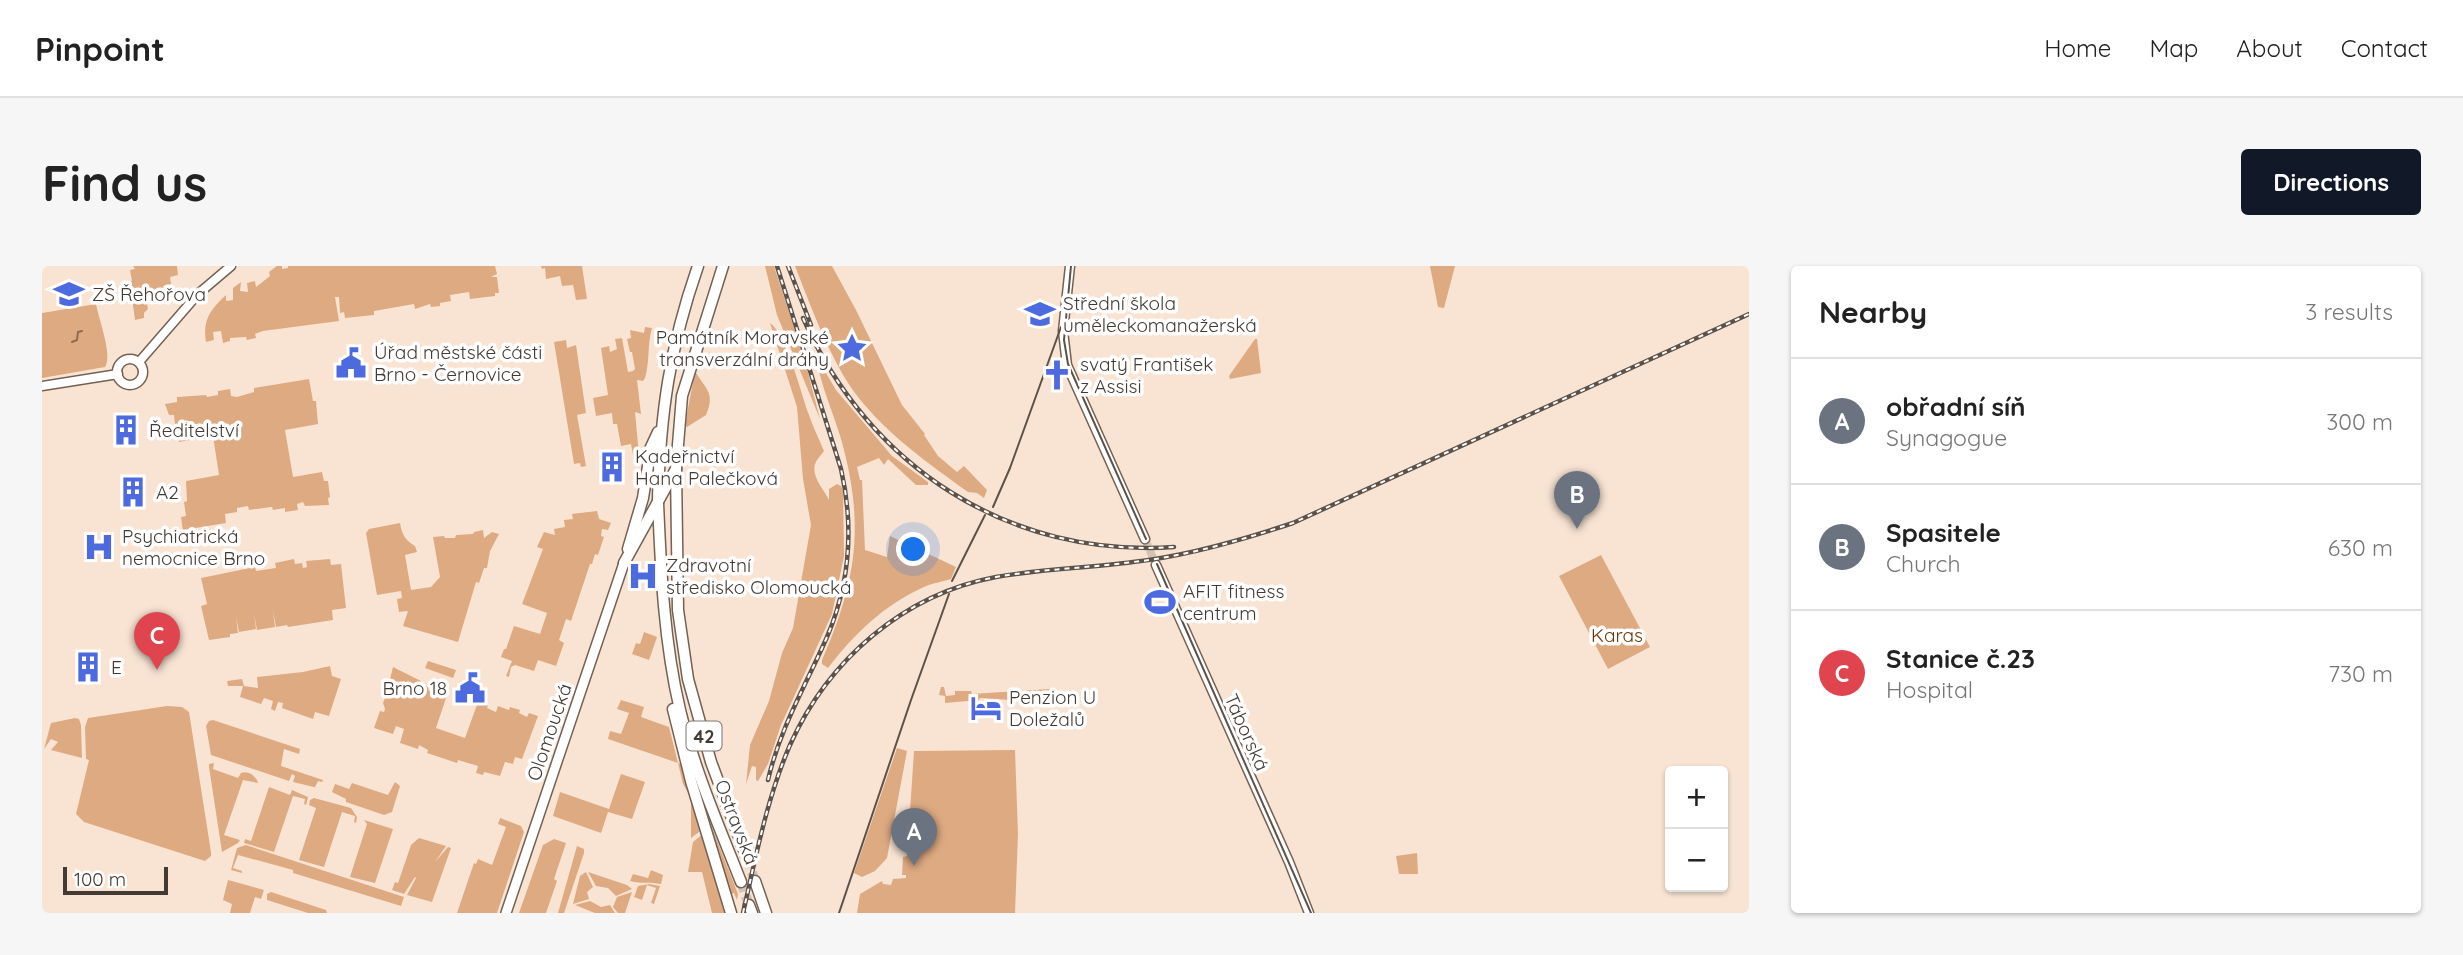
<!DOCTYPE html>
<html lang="en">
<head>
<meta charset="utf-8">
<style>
  :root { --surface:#fff; --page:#f6f6f6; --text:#222; --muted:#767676; --line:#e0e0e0; --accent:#111827 }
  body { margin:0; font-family:Quicksand,sans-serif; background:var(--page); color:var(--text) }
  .controls { position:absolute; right:21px; bottom:21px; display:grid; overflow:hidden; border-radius:7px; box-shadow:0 2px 5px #0004 }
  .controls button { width:63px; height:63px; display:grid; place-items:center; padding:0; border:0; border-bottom:2px solid var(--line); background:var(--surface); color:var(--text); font:35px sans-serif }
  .scale { position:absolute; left:21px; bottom:18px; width:105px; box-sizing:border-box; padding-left:7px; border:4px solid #423a33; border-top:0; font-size:19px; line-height:24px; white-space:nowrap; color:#423a33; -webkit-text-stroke:5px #fff; paint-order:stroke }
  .you { position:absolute; left:872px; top:284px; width:24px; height:24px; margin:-18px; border:5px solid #fff; border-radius:50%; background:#1a73e8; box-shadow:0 0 0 10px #1a73e833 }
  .badge { display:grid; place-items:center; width:46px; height:46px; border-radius:50%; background:var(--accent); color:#fff; font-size:23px; font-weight:700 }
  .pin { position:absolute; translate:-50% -58px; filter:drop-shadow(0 2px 4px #0008) }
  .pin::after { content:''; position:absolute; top:37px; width:24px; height:21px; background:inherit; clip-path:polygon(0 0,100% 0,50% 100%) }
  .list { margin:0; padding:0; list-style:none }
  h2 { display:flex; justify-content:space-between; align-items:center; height:91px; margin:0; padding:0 28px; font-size:30px }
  h2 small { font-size:23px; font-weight:400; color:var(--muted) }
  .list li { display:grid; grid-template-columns:46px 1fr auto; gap:21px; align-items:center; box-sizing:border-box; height:126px; padding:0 28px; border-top:2px solid var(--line) }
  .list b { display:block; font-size:26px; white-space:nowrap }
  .list p { margin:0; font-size:23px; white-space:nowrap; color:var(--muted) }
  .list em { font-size:23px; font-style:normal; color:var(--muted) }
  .map { position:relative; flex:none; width:1707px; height:647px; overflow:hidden; border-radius:7px }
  header { display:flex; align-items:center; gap:42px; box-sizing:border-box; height:98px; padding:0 35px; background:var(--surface); border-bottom:2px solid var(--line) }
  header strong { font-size:33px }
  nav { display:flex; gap:38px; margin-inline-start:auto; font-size:24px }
  .intro { display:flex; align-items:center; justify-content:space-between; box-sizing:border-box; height:168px; padding:0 42px }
  h1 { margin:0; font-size:49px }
  .button { padding:18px 32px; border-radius:7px; background:var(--accent); color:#fff; font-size:24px; font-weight:700 }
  main { display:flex; gap:42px; padding:0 42px }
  aside { flex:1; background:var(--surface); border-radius:7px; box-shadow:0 2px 5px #0004 }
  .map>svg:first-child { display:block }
</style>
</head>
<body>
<header>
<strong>Pinpoint</strong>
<nav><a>Home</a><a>Map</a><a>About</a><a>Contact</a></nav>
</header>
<div class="intro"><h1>Find us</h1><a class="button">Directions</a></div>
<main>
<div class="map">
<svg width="1707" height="647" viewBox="0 0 1707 647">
  <rect width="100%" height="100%" fill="#f9e4d4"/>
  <g fill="#deaa82">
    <polygon points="91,0 135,0 136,9 128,11 129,18 121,20 122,25 114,33 104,33 106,43 102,47 102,52 93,54 90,32 83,33 82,16 90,15 88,4 93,3"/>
    <path d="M235,0h5v3l6,-1v-2h207l2,8 -6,3h6l2,16h-4v3l-25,3 -1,-7 -19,3 1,6 -11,2v3l-9,1 -1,-3 -15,5 -1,-5 -40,7v4l-29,3 -1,-6 -4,1 -1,-16h-4l4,24 -76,10 -8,3 1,4 -9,2 -1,-3 -16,1v3l-7,2 -2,-12 -8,1 1,8 -8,2c-4,-22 5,-33 20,-47v6l7,-1v-12l8,-6 -1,9 8,1 -1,-9 8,-2 1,6 14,-11 -1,-4z"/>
    <polygon points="499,0 540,0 545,33 534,34 531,19 520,20 518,10 504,13 503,2 500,3"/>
    <polygon points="723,0 732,0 763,95 778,153 735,49"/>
    <path d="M753,0h37l24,44 46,95 23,29 -1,1 14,21 19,16 7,-6 23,24 -3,8 -7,-5 -9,-1c-39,-28 -80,-57 -110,-95 -27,-35 -47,-90 -63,-131z"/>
    <polygon points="1388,0 1413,0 1402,42 1396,41"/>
    <path d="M54,38c3,16 17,52 9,63l-63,11v-65z"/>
    <path d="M728,57c17,12 31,71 39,92 4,12 10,24 15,36 -2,3 -5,6 -7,9 -9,14 7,29 12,40v-11l8,-5 4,2 2,5 1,65 -12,58 -51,111 -13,39 -10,17 -2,-1v-13l-4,-1 -6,18 4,-39 19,-44 13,-48 11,-25 18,-103 -8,-46 -6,-72z"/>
    <path d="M603,61l7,1c-5,17 -2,33 -7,50l-2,3 -6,-1 4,34 -6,-2 4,43 -5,5 -3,-16 -10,2 -4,-22h-4l-1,-11 -16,3 -3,-18 15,-3 -7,-47 8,-2 1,6 7,-3 -2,-10 7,-1 6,34 5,-1 2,-2 -3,-17h-2l-3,-13 4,-1 -1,-8 14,3z"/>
    <polygon points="1213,73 1215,73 1219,107 1188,113 1187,110"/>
    <polygon points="524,74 525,82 534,79 544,147 535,149 544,200 539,201 538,197 532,198 512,76"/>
    <path d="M774,90l20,34 56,66 36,26v3h-12l-28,-26 -4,6 -5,-7 -22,9 3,13h2l3,70 22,7 3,-21 66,31 -5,12c-9,3 -19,4 -27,8 -40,18 -70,47 -96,81l-6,-4v-4c35,-80 43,-136 19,-221 -8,-27 -21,-55 -25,-83z"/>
    <path d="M653,105c10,18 21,21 11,44l-19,12 -2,-1 1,-7z"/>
    <polygon points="267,113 271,135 274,135 276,158 243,164 251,211 280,206 282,215 286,215 288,231 286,232 287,239 263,240 261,236 255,238 256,244 243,246 243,242 231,244 230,241 207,244 206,240 195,242 195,246 183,248 184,257 141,264 141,266 133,268 141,265 139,251 144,250 142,236 145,235 144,215 177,209 171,170 137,176 135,168 131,168 130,160 133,159 132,149 127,149 123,138 135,136 135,131 164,129 165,131 176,129 176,125 188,123 189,130 195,131 212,126 212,122"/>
    <polygon points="555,245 557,253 569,257 566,264 560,263 559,270 562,271 556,289 553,288 550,298 548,298 529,355 524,353 517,374 522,377 514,400 496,394 492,405 473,399 469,401 467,411 464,410 470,395 459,391 462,383 464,383 472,360 498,368 505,347 480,338 501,283 495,281 502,266 513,269 512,263 523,261 522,254 531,253 530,248"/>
    <path d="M358,257c2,12 5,17 15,23l2,6 -12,3 6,35 20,-3 9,-10 -7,-40 11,-1 1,2h10l1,-3 17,-1 1,-2 9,-2 1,8 8,-6 7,2 -9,17 -3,17h-3l-5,15 -3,-1 -18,60 -55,-16 5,-15 -9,1 -2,-13 5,-1 -1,-7 -24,4 -11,-62 3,-4z"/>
    <polygon points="1559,289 1608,381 1566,403 1517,310"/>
    <polygon points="252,293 253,298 260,297 261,302 265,301 264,295 288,293 289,299 299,298 304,342 290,344 291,354 246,361 245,359 234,361 231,345 233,361 215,364 212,348 214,363 197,366 194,351 196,367 188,368 188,371 167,374 159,340 165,338 159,312 213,301 214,305 234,302 233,297"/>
    <polygon points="602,366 615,371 607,394 590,388 594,377 598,378"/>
    <polygon points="386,395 414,404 411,412 383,402"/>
    <polygon points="288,400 290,410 299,413 287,450 273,446 271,453 240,442 241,437 236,436 233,445 229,443 231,435 222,432 219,438 198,431 201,420 186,420 185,415 200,413 202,420 216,422 215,411 261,406"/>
    <polygon points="351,401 379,415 378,420 381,418 387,421 386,424 389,425 391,422 396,424 395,428 404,432 394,462 423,472 436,436 446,439 445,442 454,446 456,440 467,444 468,441 478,444 477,447 485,451 487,447 496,450 480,493 473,491 471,498 463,496 458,510 442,506 441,509 434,507 436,500 416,494 415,497 385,487 386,484 377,479 376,483 358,477 362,463 354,460 351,468 332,462 338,445 342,446 343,443 341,437 350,414 348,413"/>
    <polygon points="899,421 902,421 904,430 913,429 913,425 929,425 930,428 1008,423 1011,437 938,432 937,434 903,437 903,430 897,429"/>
    <polygon points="579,434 602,441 599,451 627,461 636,497 643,499 661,563 649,572 649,532 641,518 636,497 566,473 568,465 579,468 587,447 575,443"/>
    <polygon points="125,440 140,441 147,446 169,586 169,590 163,595 42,556 34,548 47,494 44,493 43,461 46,452"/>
    <polygon points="33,452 37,453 39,459 40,492 9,484 16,476 9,473 2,483 9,457"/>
    <polygon points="171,454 258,483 257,488 242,483 239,500 281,514 280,516 276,515 273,521 276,522 251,516 253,510 250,508 247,515 169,489 164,460 167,455"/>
    <polygon points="855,482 865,485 845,592 833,605 820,611 812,607"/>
    <polygon points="973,484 976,568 973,647 815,647 818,628 840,615 841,618 849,619 851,613 864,612 864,609 860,609 861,591 865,590 872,485"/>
    <path d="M172,497l-1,6 25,9 3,-5c7,-3 15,3 17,10l-15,-3 -19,55 16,5 -2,3 -16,9 -13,-85v-3z"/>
    <polygon points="579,508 603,516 590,553 566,546 559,567 511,550 518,526 567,543"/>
    <polygon points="353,516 358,520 350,546 342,549 304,536 304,533 290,526 293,518 307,523 310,517 346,529"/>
    <polygon points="227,521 248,529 250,524 266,531 264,539 262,538 263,533 251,530 232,586 202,577 203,573 209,575"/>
    <polygon points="272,532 309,542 315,551 314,557 312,556 313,550 300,546 282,601 257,594 274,542 267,539 268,534"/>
    <polygon points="665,549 696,628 695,634 692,627 689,628"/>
    <polygon points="458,552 479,560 482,566 455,647 415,647 432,597 434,598 436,593 450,599 464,561 456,558"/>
    <polygon points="322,554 351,563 333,617 308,611 325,558"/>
    <polygon points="662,567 686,647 670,647 660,606 646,606 651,576"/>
    <polygon points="377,572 404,580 393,596 406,581 409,582 390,636 365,629 374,612 373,611 362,628 350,624 353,616 356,617 369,579"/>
    <polygon points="512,573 524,577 512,613 515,615 504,647 477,647 501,579"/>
    <polygon points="204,579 362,631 359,640 251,607 251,604 196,589 191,602 200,605 200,607 189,604 195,582"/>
    <polygon points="535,580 542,583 542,587 522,647 516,647"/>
    <polygon points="1375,587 1376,608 1357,608 1354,590"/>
    <path d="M609,604l12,5 -2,9c-11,-2 -20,0 -31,-3l3,-7 15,4z"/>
    <polygon points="544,606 551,621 545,626 547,633 531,638 538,610"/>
    <polygon points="546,606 585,619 590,623 574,630 566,622 554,620"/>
    <polygon points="186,614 222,624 219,633 213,631 208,647 188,647 190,638 181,634"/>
    <polygon points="607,618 618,620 612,638 609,637 614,622 605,619 600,634 592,631 596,620"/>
    <polygon points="229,626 284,644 285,647 266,647 225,634 225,628"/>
    <polygon points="590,626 583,647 576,647 571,641 575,631"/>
    <polygon points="548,635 559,641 568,639 573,647 553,647 533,639"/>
  </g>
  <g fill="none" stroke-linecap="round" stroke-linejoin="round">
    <polyline stroke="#906a4c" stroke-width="2" points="30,76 35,74 36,66 40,65"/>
    <polyline stroke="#d4c2b4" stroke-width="8" stroke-dasharray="8 4" stroke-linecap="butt" points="1103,273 1114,299"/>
    <g stroke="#d4c2b4" stroke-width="10" stroke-dasharray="10 5" stroke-linecap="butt">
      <polyline points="705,592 713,615"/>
      <polyline points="699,616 707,639"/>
    </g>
    <g stroke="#736153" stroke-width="11">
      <g id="tertiary">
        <polyline points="1028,0 1021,65 1025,99 1103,273"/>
        <circle cx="88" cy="106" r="13"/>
        <polyline points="97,96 156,28 189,0"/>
        <polyline points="0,120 76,108"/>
        <polyline points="1114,299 1247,596 1267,647"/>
      </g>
    </g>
    <g stroke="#736153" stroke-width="12">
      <polyline id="secondary" points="464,647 582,297"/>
    </g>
    <g stroke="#736153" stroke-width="13">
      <g id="primary">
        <path d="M616,233c2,-85 12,-153 40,-233"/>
        <polyline points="586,283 601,232 609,181 616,166"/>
        <polyline points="582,297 634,203 640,130 681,0"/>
      </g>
    </g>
    <g stroke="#736153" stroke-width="13">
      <g id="trunk">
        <polyline points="634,203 636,344 646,413 669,496 705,592"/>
        <path d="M616,237c3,70 6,139 22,207 14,59 39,116 61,172"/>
        <polyline points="631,443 649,515 689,647"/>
        <polyline points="713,615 724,647"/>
        <polyline points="707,639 710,647"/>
      </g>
    </g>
    <use href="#tertiary" stroke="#fff" stroke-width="8"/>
    <use href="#secondary" stroke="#fff" stroke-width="9"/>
    <use href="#primary" stroke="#fff" stroke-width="10"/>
    <use href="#trunk" stroke="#fff" stroke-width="10"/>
    <g stroke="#5c524a" stroke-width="2">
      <polyline points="1029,0 1022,74 1026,98 1104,273"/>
      <polyline points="951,241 968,202 1019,61"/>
      <polyline points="1115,298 1269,647"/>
      <polyline points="910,315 943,249"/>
      <polyline points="797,647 869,434 907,328"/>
    </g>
    <g stroke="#5c524a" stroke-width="4.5">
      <g id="rail">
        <polyline points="746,0 769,59"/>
        <path d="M761,52c66,149 206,240 371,229"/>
        <path d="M726,514c12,-52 38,-95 59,-143 23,-54 27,-111 14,-168l-64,-203"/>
        <path d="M701,647c13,-57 24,-115 47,-168 38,-85 114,-151 206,-168 45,-8 92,-9 137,-15 54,-6 109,-22 160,-39l456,-209"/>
      </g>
    </g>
    <use href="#rail" stroke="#fff" stroke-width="2" stroke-dasharray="5" stroke-linecap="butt"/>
  </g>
  <defs>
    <g id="school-bare" transform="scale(2.415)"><path d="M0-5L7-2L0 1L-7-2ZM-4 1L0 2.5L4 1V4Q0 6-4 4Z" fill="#4d6bdf" stroke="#fff" stroke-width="2.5" paint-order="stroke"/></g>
    <g id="university-bare" transform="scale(2.415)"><path d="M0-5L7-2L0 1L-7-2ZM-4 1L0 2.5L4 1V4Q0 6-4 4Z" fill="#4d6bdf" stroke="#fff" stroke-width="2.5" paint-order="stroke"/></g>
    <g id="sight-bare" transform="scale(2.415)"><path d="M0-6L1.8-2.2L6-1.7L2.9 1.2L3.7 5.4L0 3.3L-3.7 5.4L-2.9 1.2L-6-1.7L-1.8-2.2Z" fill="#4d6bdf" stroke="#fff" stroke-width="2.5" paint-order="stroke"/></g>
    <g id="civic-bare" transform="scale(2.415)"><path d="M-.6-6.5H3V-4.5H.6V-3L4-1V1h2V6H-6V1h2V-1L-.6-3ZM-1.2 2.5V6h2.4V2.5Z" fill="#4d6bdf" stroke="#fff" stroke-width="2.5" paint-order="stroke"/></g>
    <g id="church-bare" transform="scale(2.415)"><path d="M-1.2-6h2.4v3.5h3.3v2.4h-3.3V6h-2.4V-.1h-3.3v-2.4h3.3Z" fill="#4d6bdf" stroke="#fff" stroke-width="2.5" paint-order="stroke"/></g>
    <g id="building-bare" transform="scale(2.415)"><path d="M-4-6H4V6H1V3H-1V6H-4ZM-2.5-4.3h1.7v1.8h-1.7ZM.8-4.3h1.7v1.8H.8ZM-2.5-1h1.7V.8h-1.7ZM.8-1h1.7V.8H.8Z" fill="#4d6bdf" stroke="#fff" stroke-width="2.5" paint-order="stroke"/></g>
    <g id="hospital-bare" transform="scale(2.415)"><path d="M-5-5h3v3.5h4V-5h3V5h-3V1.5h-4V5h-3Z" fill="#4d6bdf" stroke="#fff" stroke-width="2.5" paint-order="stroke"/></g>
    <g id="stadium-bare" transform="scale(2.415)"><path d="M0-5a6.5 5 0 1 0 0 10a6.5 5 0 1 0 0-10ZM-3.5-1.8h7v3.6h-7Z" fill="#4d6bdf" stroke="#fff" stroke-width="2.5" paint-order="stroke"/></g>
    <g id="hotel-bare" transform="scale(2.415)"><path d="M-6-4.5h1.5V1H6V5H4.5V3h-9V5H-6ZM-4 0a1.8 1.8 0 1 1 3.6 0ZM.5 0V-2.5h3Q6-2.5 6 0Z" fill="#4d6bdf" stroke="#fff" stroke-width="2.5" paint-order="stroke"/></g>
  </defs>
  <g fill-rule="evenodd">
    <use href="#school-bare" x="27" y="28"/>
    <use href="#university-bare" x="998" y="48"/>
    <use href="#sight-bare" x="810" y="82"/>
    <use href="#civic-bare" x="309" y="97"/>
    <use href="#church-bare" x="1015" y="109"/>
    <use href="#building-bare" x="84" y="164"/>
    <use href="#building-bare" x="570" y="201"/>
    <use href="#building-bare" x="91" y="226"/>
    <use href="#hospital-bare" x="57" y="281"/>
    <use href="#hospital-bare" x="601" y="310"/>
    <use href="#stadium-bare" x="1118" y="336"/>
    <use href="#building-bare" x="46" y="401"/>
    <use href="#civic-bare" x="428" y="422"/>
    <use href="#hotel-bare" x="944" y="442"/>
  </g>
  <g text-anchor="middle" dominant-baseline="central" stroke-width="7" stroke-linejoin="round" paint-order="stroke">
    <rect fill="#fff" stroke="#7b7570" stroke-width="2" x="644.5" y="455.5" width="35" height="29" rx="5"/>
    <g font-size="18" font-weight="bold" fill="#423a33">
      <text x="662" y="470">42</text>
    </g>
    <g font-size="19" fill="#423a33" stroke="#fff" text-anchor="start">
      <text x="50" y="28">ZŠ Řehořova</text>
      <text x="1021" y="37">Střední škola<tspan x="1021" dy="22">uměleckomanažerská</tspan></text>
      <text x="787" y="71" text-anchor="end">Památník Moravské<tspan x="787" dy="22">transverzální dráhy</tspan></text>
      <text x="332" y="86">Úřad městské části<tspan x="332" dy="22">Brno - Černovice</tspan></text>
      <text x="1038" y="98">svatý František<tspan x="1038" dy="22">z Assisi</tspan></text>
      <text x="107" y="164">Ředitelství</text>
      <text x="593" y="190">Kadeřnictví<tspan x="593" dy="22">Hana Palečková</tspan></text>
      <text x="114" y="226">A2</text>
      <text x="80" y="270">Psychiatrická<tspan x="80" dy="22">nemocnice Brno</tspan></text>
      <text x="624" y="299">Zdravotní<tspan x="624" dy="22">středisko Olomoucká</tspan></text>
      <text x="1141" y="325">AFIT fitness<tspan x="1141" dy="22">centrum</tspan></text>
      <text x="69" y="401">E</text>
      <text x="405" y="422" text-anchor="end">Brno 18</text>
      <text x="967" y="431">Penzion U<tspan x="967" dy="22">Doležalů</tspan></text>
    </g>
    <g font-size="19" fill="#673602" stroke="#fff">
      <text x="1575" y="369">Karas</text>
    </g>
    <g font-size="19" fill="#423a33" stroke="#fff">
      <text transform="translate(507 466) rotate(-71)">Olomoucká</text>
      <text transform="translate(1205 466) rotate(66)">Táborská</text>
      <text transform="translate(695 556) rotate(69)">Ostravská</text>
    </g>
  </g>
</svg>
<div class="controls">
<button>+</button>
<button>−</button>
</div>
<div class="scale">100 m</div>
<div class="you"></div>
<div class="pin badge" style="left:872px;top:600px;background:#6b7280">A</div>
<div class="pin badge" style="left:1535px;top:263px;background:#6b7280">B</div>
<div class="pin badge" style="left:115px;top:404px;background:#e0444e">C</div>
</div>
<aside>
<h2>Nearby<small>3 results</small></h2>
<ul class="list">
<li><span class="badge" style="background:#6b7280">A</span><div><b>obřadní síň</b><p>Synagogue</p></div><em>300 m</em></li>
<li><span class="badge" style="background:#6b7280">B</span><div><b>Spasitele</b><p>Church</p></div><em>630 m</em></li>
<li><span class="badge" style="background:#e0444e">C</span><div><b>Stanice č.23</b><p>Hospital</p></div><em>730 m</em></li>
</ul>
</aside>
</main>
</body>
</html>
